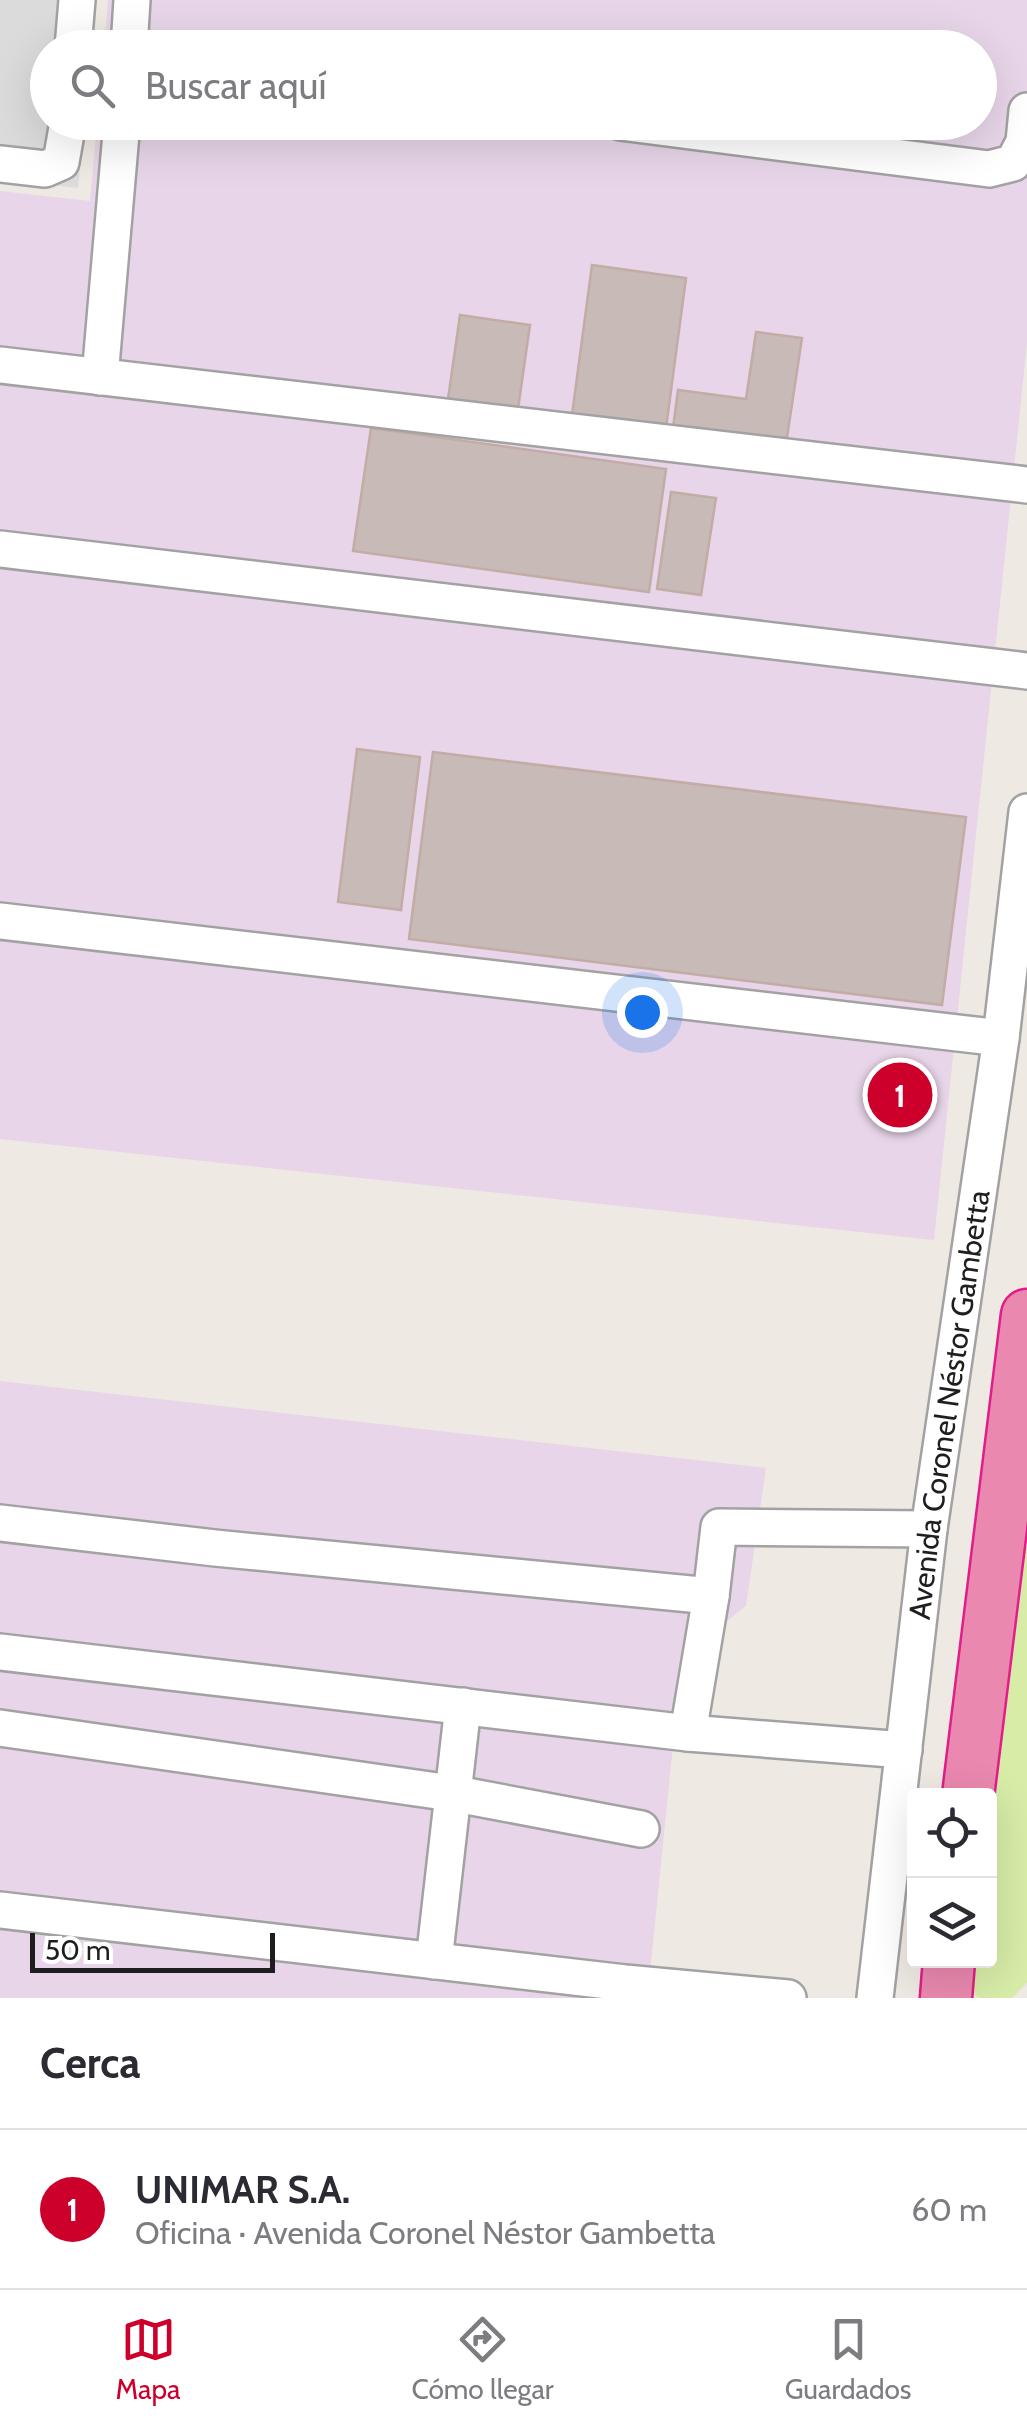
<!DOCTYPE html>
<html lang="es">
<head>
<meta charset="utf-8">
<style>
  :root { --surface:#fff; --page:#f2f2f3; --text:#2b2b33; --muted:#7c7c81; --line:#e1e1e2; --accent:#cc002b }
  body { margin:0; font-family:Cabin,sans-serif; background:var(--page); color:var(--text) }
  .controls { position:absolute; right:30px; bottom:30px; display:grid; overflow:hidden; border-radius:10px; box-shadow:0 10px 40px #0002 }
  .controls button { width:90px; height:90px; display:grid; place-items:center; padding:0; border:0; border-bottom:2px solid var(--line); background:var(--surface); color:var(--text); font:50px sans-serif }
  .scale { position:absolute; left:30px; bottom:25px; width:245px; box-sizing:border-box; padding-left:10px; border:5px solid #1e1e1e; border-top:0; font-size:28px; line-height:35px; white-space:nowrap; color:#1e1e1e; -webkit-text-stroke:8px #fff; paint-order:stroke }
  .you { position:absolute; left:642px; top:1012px; width:35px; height:35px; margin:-25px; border:8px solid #fff; border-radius:50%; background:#1a73e8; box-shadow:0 0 0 15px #1a73e833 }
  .badge { display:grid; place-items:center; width:65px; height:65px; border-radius:50%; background:var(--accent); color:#fff; font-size:32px; font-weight:700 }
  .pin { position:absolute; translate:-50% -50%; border:5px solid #fff; box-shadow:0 2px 10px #0006 }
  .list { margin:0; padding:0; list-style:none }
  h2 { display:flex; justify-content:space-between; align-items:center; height:130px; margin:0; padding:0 40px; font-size:42px }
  h2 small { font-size:32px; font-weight:400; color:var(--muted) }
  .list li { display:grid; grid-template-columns:65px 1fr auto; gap:30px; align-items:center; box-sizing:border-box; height:160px; padding:0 40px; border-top:2px solid var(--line) }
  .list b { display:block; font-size:38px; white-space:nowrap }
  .list p { margin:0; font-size:32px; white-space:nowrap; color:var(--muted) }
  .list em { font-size:32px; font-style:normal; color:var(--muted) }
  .icon { flex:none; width:55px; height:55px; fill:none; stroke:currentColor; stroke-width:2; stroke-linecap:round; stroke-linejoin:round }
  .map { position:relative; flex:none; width:1027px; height:1998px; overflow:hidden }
  .search { position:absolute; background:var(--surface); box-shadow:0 10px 40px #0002; left:30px; right:30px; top:30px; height:110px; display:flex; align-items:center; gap:25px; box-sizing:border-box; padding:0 35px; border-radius:55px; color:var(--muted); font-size:38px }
  .sheet { height:290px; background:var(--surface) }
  nav { display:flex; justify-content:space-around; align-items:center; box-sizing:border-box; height:140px; border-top:2px solid var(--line); background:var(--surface); font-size:28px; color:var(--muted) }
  nav a { display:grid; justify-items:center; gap:5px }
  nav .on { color:var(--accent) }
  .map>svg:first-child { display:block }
</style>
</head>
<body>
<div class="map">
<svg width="1027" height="1998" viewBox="0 0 1027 1998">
  <rect width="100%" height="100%" fill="#efe9e3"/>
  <polygon fill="#dcdbdb" points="0,0 96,0 91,47 48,48 48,122 84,123 78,188 0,179"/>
  <g fill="#e8d5e9">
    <polygon points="108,0 1027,0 1027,343 934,1240 0,1139 0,191 90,201 97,123 980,122 980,48 104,47"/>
    <polygon points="0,1381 766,1468 746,1606 682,1657 649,1982 809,1998 0,1998"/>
  </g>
  <polygon fill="#d7eca7" points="1027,1544 1027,1983 1012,1998 978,1998 973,1992 973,1961 990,1960 990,1835"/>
  <g fill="#c7bab7" stroke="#c2aca5" stroke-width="2.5">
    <polygon points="592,265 686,278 666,428 572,415"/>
    <polygon points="460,315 530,325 517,416 447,406"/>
    <polygon points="756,332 802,338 786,444 673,428 678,390 746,399"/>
    <polygon points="371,428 666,469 649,592 353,551"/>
    <polygon points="671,492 716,498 701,595 657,589"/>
    <polygon points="357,749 420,757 401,910 338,902"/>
    <polygon points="433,752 966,817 942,1005 409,939"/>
  </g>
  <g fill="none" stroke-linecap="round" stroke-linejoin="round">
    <g stroke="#a2a2a2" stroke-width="40">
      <g id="minor">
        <polyline points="73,48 77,0"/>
        <polyline points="129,48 132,0"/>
        <polyline points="620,122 989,169 1013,163 1024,142 1027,111"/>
        <polyline points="0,164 45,169 61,162 68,122"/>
        <polyline points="0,365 1027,485"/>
        <polyline points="100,377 122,122"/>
        <polyline points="0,549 1027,671"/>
        <polyline points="0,921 1001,1038"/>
        <polyline points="0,1523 215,1548 711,1596"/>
        <polyline points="0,1652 688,1733 904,1750"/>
        <polyline points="0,1728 451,1793 641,1829"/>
        <polyline points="688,1733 711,1596 719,1527 929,1529"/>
        <polyline points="0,1910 625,1983 788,1998"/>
        <polyline points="434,1961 463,1706"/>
        <path id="s1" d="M875,1998l54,-469 72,-491 26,-226"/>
      </g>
    </g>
    <g stroke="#e01d89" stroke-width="55">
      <g id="highway">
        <polyline points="968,1796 1027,1315"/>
        <polyline points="946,1998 949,1960"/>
      </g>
    </g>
    <use href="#minor" stroke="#fff" stroke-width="35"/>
    <use href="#highway" stroke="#ea88af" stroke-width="50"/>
  </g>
  <g text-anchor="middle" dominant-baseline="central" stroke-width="10" stroke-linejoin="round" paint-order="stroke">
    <g font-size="30" fill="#1e1e1e" stroke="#fff">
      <text stroke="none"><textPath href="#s1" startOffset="598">Avenida Coronel Néstor Gambetta</textPath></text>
    </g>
  </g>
</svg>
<div class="controls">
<button><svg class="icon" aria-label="locate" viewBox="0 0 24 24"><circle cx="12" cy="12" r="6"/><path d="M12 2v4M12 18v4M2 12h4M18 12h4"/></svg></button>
<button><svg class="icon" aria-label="layers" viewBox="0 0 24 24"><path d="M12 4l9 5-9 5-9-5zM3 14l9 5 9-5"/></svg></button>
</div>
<div class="scale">50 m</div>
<div class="you"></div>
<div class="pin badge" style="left:900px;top:1095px">1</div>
<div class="search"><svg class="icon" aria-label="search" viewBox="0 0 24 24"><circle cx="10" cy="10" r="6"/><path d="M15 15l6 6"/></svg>Buscar aquí</div>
</div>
<section class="sheet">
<h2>Cerca<small></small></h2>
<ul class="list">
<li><span class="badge">1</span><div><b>UNIMAR S.A.</b><p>Oficina · Avenida Coronel Néstor Gambetta</p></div><em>60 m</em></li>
</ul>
</section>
<nav>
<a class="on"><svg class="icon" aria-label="map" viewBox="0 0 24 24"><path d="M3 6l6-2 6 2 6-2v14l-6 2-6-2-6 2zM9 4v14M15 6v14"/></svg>Mapa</a>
<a><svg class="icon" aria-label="directions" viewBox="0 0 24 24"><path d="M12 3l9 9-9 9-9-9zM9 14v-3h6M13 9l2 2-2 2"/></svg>Cómo llegar</a>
<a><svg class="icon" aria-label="saved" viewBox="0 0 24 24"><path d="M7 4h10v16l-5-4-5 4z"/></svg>Guardados</a>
</nav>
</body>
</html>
